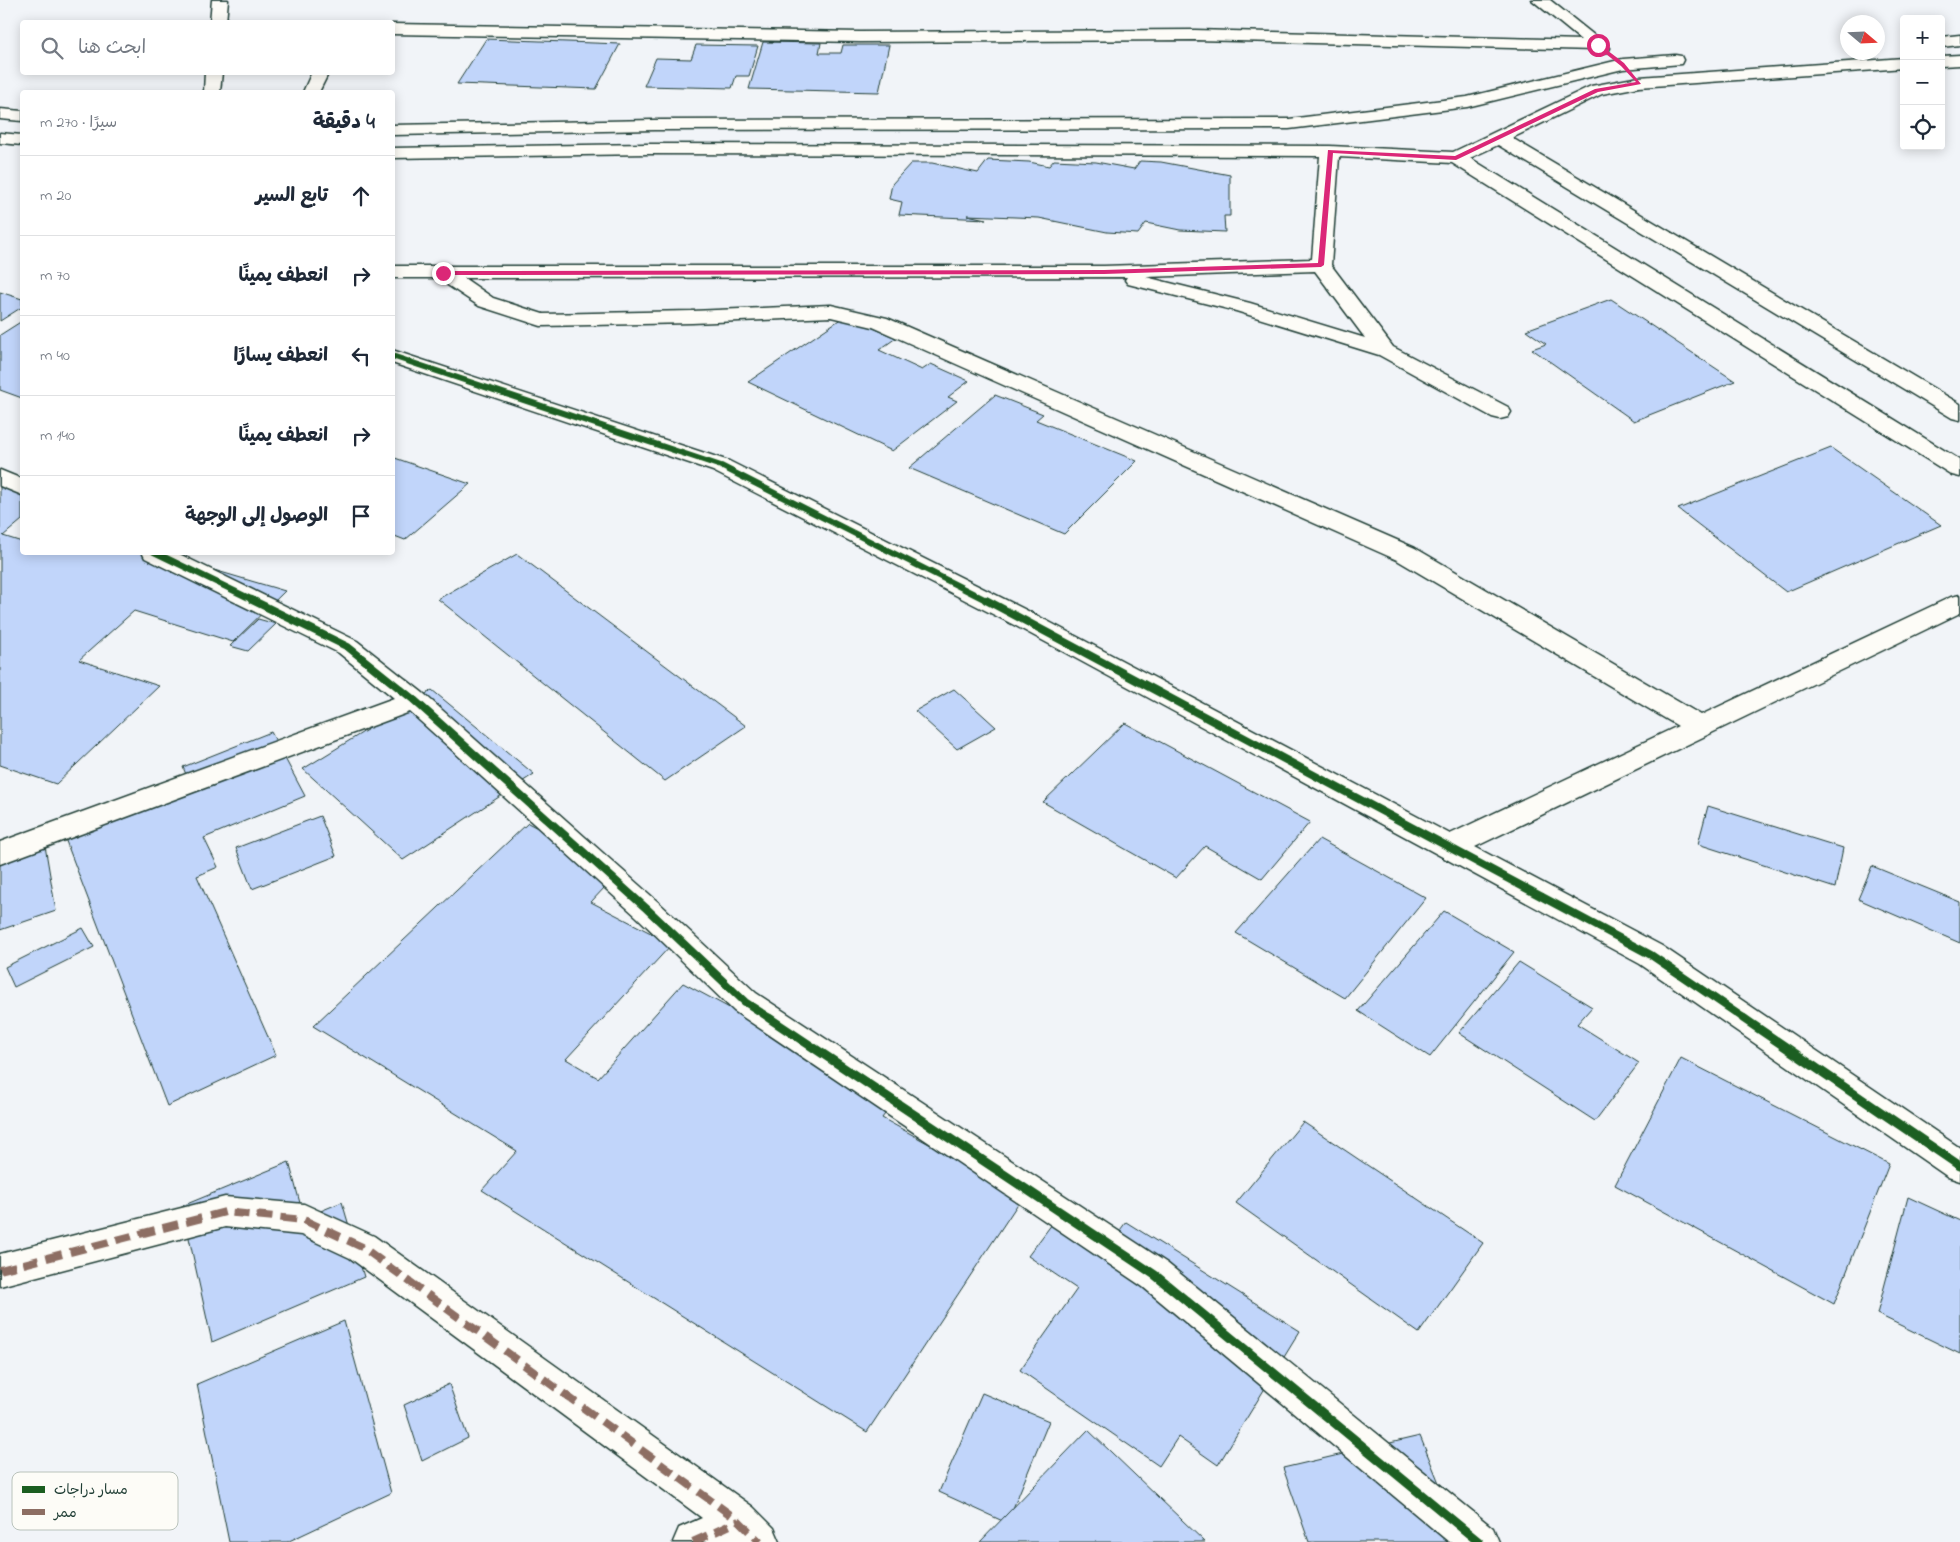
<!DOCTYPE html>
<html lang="ar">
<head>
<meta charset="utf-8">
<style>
  :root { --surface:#fff; --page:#f6f6f7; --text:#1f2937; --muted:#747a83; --line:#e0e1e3 }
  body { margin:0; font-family:"Indie Flower","Playpen Sans Arabic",sans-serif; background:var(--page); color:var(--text); direction:rtl }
  .controls { position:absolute; right:15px; top:15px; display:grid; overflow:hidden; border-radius:5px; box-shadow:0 2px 12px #0003 }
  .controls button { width:45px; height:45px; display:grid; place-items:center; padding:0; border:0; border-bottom:1px solid var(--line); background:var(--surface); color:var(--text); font:25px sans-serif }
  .compass { position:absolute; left:1840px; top:15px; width:45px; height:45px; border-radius:50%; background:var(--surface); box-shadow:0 2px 12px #0003; rotate:109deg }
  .stop { position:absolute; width:15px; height:15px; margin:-11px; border:4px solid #db2777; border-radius:50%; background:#fff }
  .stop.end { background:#db2777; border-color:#fff; box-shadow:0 1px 5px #0008 }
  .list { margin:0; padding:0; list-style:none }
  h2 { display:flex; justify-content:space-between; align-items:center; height:65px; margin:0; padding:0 20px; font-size:21px }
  h2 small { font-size:16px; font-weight:400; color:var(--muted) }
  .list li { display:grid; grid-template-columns:32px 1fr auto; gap:15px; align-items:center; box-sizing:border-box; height:80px; padding:0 20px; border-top:1px solid var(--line) }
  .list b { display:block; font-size:19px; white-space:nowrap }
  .list em { font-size:16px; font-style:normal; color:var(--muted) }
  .icon { flex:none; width:28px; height:28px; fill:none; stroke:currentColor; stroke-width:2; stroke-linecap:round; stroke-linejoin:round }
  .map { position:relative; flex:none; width:1960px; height:1542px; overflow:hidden; direction:ltr }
  .search { position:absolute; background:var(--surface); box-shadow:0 2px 12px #0003; left:20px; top:20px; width:375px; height:55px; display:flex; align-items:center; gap:12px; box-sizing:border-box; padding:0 18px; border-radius:5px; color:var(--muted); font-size:19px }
  .panel { position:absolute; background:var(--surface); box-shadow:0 2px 12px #0003; left:20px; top:90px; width:375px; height:465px; border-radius:5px; direction:rtl }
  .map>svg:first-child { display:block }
</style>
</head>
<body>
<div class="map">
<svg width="1960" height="1542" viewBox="0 0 1960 1542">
  <rect width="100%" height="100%" fill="#f1f4f8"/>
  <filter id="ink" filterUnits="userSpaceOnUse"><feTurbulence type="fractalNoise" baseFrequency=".02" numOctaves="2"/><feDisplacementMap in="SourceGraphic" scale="10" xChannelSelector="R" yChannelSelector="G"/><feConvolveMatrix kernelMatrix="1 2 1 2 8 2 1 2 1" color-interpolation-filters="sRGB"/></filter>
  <g filter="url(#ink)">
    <g fill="#c1d5fa" stroke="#1f3d34">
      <polygon points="486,39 620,44 596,89 457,84"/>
      <polygon points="763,42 821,43 819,53 841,53 843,45 889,45 879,92 749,89"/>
      <polygon points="696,45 758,46 749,76 736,76 732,88 644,86 656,58 691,59"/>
      <polygon points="988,160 1029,162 1049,166 1054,160 1096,162 1134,169 1140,161 1161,162 1230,175 1230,216 1224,216 1225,232 1180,230 1146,223 1138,234 1107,232 1039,218 967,215 986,219 899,215 902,202 889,199 892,184 911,163 932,163 978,173"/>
      <polygon points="0,292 22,299 22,307 0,321"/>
      <polygon points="1611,299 1735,381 1634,421 1532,349 1546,344 1526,330"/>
      <polygon points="845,316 896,338 879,350 922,370 931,364 969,381 948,397 957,401 892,451 748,382"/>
      <polygon points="22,321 22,398 0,390 0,335"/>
      <polygon points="995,395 1043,414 1036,420 1137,461 1064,534 909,468"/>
      <polygon points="1831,448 1941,525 1786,592 1678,509"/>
      <polygon points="392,457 470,484 405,540 392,535"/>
      <polygon points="0,475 22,482 22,520 3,536 22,542 22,552 153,552 285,591 233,642 134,611 79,660 159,686 56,784 0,765"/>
      <polygon points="517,554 746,726 665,781 438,599"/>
      <polygon points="258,619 276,624 248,651 230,646"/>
      <polygon points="954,689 996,727 957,749 915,711"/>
      <polygon points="432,690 534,774 403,860 303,769"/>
      <polygon points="1125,723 1310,822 1262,879 1205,846 1176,878 1043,802"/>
      <polygon points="271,732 305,796 204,838 218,867 197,876 276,1055 167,1106 61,828 187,777 183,767"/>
      <polygon points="1708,806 1843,848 1835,888 1698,844"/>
      <polygon points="320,816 336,856 252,889 236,848"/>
      <polygon points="528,823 620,871 591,902 672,944 566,1059 598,1078 683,983 897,1098 882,1118 1023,1196 867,1432 482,1190 517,1151 313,1026"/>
      <polygon points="43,834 56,911 0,930 0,848"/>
      <polygon points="1319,839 1426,898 1345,998 1236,933"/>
      <polygon points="1872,866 1960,902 1960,943 1858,899"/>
      <polygon points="1444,911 1514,952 1430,1057 1358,1011"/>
      <polygon points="83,928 94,947 14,987 5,967"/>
      <polygon points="1519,962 1592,1007 1577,1024 1639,1063 1595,1121 1459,1033"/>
      <polygon points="1681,1058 1889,1164 1834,1304 1615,1185"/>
      <polygon points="1303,1122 1483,1243 1419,1333 1236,1203"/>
      <polygon points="289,1162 304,1218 342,1202 364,1277 212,1342 182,1206"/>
      <polygon points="1908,1197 1960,1221 1960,1354 1877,1314"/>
      <polygon points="1126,1222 1300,1331 1218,1465 1178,1437 1159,1466 1020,1370 1077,1289 1028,1256 1052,1224 1101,1256"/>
      <polygon points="344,1321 391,1493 287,1542 229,1542 197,1384"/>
      <polygon points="449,1384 468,1438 422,1461 404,1405"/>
      <polygon points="982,1393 1049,1421 1007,1523 939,1492"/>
      <polygon points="1088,1430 1205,1542 980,1542"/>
      <polygon points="1420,1436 1463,1542 1309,1542 1283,1468"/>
    </g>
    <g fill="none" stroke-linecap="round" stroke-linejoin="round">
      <g stroke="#1f3d34" stroke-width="3">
        <g id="minor">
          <polygon points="212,0 228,0 226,22 210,22"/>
          <polygon points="1532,0 1550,0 1610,48 1608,52 1602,53 1594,50 1195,40 860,42 392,34 392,24 860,32 1195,30 1581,40"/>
          <polygon points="1960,35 1960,45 1941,47 1941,37"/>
          <polygon points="1675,55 1681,56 1683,60 1681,64 1623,69 1467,107 1289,129 654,130 392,135 392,125 654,120 1289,119 1467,97 1623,59"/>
          <polygon points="1960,55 1960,65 1941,66 1941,56"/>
          <path d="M1904,58v10l-265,19 -37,7 -90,44 448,266v16l-8,-2 -454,-273 -28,13 490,302v17l-8,-2 -500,-312 -113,-6 -8,108 62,82 115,60 3,5 -3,5 -8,2 -8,-2 -113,-62 -143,-44 -108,-27 -3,-4 2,-3 -663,1 29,20 50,16 149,-3 139,-6 56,13 528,230 286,167 250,-118 9,-2v18l-485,234 187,99 298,202v33l-12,-4 -308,-213 -624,-338 -303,-155 -321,-108v-13l337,111 305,153 416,220 228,-108 -281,-166 -524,-233 -42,-10 -139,6 -151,3 -62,-20 -42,-28h-45v-12h712l208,-7 8,-103 -673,-2 -255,4v-10l255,-4 683,2 123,6 138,-66 48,-9zM1315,271l50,67 -115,-35 -104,-26z"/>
          <polygon points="205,72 222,72 220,92 204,92"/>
          <polygon points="312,72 329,72 319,92 303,92"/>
          <polygon points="0,109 22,111 22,121 0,119"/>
          <polygon points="0,133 22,135 22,145 0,143"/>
          <polygon points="0,470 22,479 22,495 0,486"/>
          <polygon points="142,552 175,552 357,641 423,693 657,901 756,993 1167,1263 1493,1528 1499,1542 1449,1542 1143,1287 734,1011 637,917 410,712 0,864 0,842 394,698 339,653 145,558"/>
          <polygon points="225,1197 304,1204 374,1236 753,1507 774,1528 780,1542 673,1542 679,1528 702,1518 350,1258 301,1235 225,1227 0,1286 0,1254"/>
        </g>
      </g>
      <use href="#minor" fill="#fdfcf7" fill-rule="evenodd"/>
      <g stroke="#8d6e63" stroke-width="8" stroke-dasharray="16 8" stroke-linecap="butt">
        <polyline points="0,1270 225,1212 304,1220 362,1247 739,1521 760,1542"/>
        <polyline points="693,1542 739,1521"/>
      </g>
      <g stroke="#fdfcf7" stroke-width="9">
        <g id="cycleway-far2">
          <polyline points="392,356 721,466 988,601"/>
          <polyline points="154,552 255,601"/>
        </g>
      </g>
      <g stroke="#fdfcf7" stroke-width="11">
        <g id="cycleway-far1">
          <polyline points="252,600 348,647 414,700 647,909 745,1002 771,1019"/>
          <polyline points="986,600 1651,955 1745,1019"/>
        </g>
      </g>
      <g stroke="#fdfcf7" stroke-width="12">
        <g id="cycleway">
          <polyline points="769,1018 1155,1275 1479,1542"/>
          <polyline points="1743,1018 1960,1166"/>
        </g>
      </g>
      <use href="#cycleway-far2" stroke="#1b5e20" stroke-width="6"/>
      <use href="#cycleway-far1" stroke="#1b5e20" stroke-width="8"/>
      <use href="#cycleway" stroke="#1b5e20" stroke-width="9"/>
    </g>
  </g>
  <polygon fill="#db2777" points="1596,44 1599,44 1624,63 1641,84 1598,92 1456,160 1333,153 1324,265 1321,267 1104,274 443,275 440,273 443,271 1104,270 1318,263 1328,150 1455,156 1595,89 1636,82 1621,66 1596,46"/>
  <rect x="12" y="1472" width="166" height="58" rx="8" fill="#fdfcf7" stroke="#bac3bc" stroke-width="1"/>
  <rect x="22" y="1486" width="23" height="7" fill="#1b5e20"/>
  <rect x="22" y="1509" width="23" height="6" fill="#8d6e63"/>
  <g font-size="14" fill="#1f3d34">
    <text x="54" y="1494">مسار دراجات</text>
    <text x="54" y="1517">ممر</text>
  </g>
</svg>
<div class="controls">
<button>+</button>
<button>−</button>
<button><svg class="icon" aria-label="locate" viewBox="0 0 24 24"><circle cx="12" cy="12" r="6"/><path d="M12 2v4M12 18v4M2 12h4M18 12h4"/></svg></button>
</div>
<svg class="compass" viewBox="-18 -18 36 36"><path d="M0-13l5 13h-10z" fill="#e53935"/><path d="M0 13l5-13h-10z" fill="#747a83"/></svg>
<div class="stop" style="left:1598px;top:45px"></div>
<div class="stop end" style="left:443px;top:273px"></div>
<div class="search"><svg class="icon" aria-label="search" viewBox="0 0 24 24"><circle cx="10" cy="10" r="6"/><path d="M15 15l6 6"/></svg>ابحث هنا</div>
<section class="panel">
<h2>4 دقيقة<small>سيرًا · 270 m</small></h2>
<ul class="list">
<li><svg class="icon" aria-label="ahead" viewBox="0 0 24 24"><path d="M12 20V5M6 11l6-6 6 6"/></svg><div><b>تابع السير</b></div><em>20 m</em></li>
<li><svg class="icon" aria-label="right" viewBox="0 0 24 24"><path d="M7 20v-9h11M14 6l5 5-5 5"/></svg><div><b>انعطف يمينًا</b></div><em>70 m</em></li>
<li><svg class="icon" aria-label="left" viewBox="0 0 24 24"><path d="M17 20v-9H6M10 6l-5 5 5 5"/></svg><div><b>انعطف يسارًا</b></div><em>40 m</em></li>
<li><svg class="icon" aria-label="right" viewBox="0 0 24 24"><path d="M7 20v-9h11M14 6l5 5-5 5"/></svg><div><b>انعطف يمينًا</b></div><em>140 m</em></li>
<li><svg class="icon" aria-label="arrive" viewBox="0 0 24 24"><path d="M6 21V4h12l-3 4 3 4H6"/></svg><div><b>الوصول إلى الوجهة</b></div></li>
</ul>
</section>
</div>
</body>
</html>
